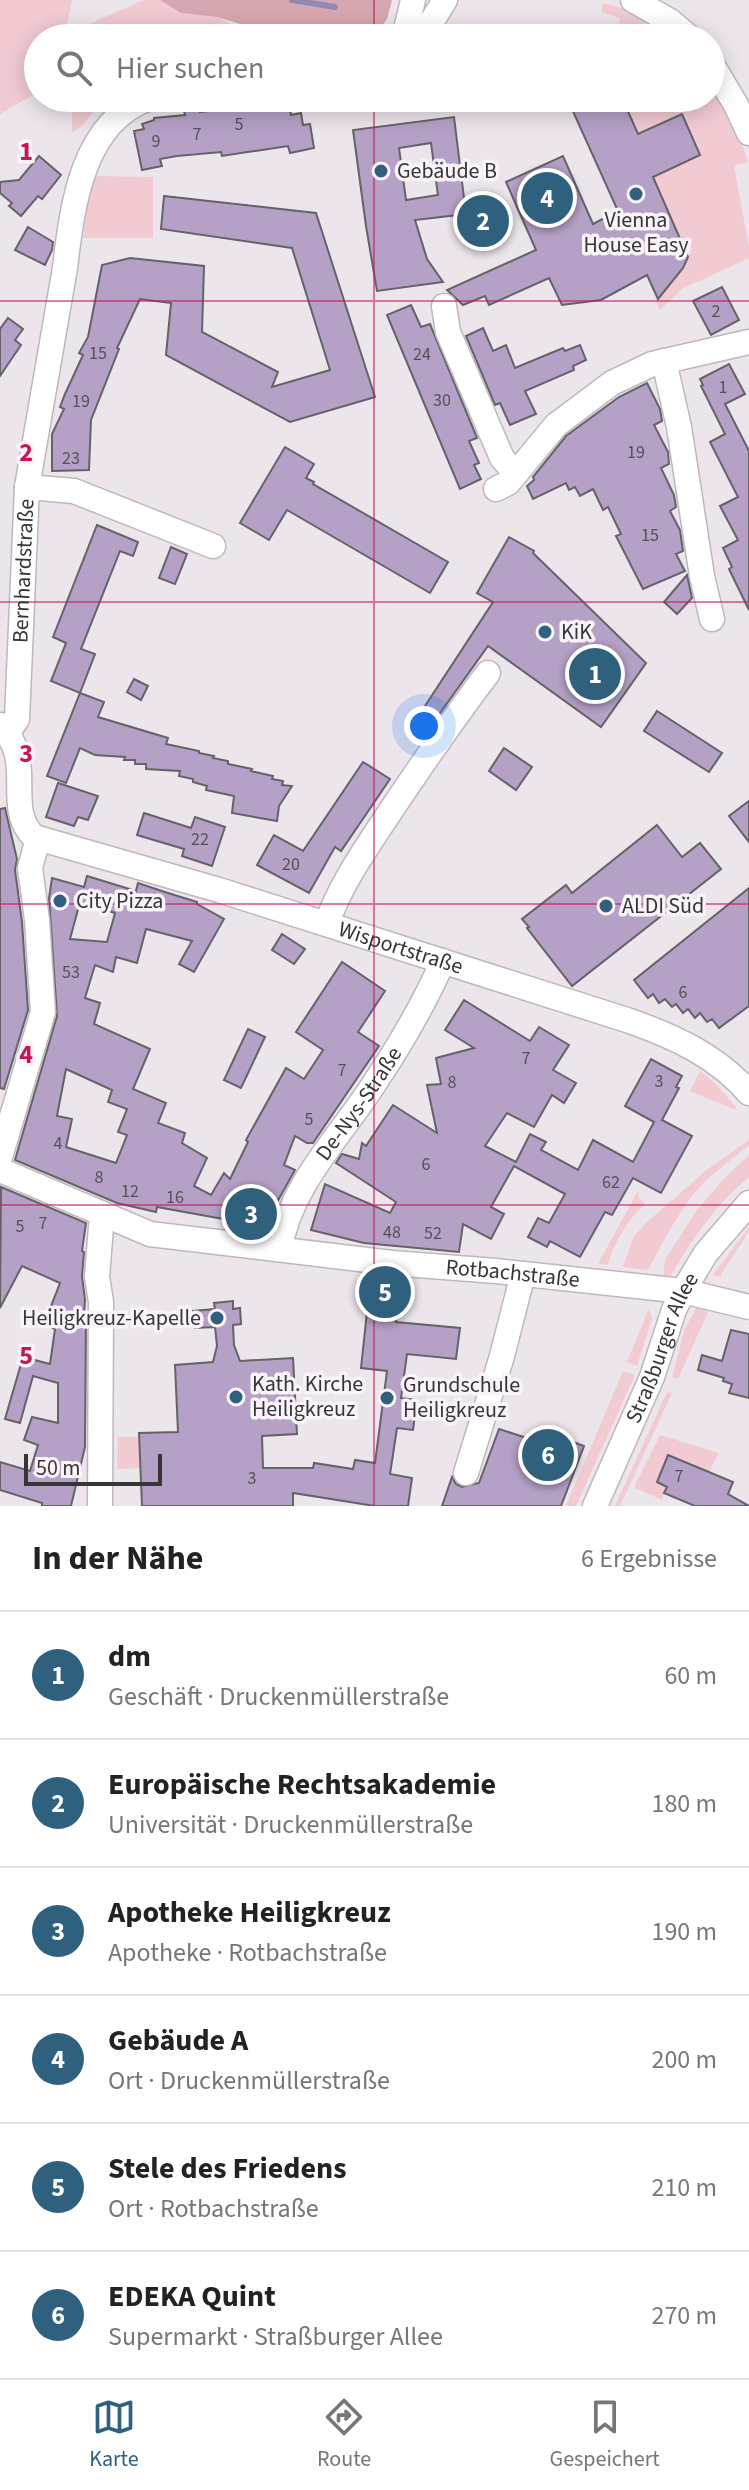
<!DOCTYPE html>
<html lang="de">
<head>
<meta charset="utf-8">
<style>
  :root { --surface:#fff; --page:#f6f6f6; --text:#222; --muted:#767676; --line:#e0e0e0; --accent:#2f607e }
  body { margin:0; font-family:"Source Sans 3",sans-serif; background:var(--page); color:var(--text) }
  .scale { position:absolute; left:24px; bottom:20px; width:138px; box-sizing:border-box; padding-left:8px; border:4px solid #383537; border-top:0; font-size:22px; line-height:28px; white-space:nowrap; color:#383537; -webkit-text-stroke:6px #faf3f9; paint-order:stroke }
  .you { position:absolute; left:424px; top:726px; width:28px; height:28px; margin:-20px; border:6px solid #fff; border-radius:50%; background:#1a73e8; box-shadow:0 0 0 12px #1a73e833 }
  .badge { display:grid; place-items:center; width:52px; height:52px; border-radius:50%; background:var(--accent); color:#fff; font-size:26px; font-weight:700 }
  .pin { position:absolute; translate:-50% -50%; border:4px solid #fff; box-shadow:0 2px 8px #0006 }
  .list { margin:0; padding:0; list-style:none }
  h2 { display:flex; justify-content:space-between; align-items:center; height:104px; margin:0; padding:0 32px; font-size:34px }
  h2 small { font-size:26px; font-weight:400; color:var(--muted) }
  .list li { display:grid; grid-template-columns:52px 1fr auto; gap:24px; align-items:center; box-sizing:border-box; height:128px; padding:0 32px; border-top:2px solid var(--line) }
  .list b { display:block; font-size:30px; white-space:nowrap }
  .list p { margin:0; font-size:26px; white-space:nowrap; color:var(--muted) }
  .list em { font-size:26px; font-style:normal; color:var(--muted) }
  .icon { flex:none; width:44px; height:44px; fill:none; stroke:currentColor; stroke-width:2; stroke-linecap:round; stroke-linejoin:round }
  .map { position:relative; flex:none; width:749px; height:1506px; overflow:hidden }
  .search { position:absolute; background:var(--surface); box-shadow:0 4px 20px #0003; left:24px; right:24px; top:24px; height:88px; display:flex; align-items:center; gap:20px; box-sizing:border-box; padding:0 28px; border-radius:44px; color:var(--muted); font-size:30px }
  .sheet { height:872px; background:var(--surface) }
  nav { display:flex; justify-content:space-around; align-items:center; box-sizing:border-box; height:112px; border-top:2px solid var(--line); background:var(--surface); font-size:22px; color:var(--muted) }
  nav a { display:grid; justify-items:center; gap:4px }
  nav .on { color:var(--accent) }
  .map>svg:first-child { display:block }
</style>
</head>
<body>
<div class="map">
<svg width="749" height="1506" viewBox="0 0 749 1506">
  <rect width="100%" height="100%" fill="#ede5ec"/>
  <g fill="#f1cad2">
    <polygon points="0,0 72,0 64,38 38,38 38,92 0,114"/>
    <polygon points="144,0 160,0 181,13 217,17 237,27 235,38 74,38 80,28"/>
    <polygon points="603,3 634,11 676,38 615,38 620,18 601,12"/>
    <polygon points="711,81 738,133 748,162 734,166 749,247 749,258 682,289 660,310 656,301 683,268 693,247 686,251 656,185 644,175 661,173 700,155 681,114 643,131 630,141 634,126 622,98 711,98"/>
    <polygon points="72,98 103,98 83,125 72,133"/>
    <polygon points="91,176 153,177 153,238 83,238"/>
    <polygon points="700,1071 715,1083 736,1107 735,1110 690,1091"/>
    <path d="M749,1140v5c-21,17 -43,33 -60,55 -16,22 -28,46 -41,70l-25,-3 11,-31 13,-14 61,-53z"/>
    <path d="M749,1155v22c-33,27 -58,63 -79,100l-7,1 2,-18 30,-47 24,-29z"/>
    <path d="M638,1191l1,7 6,6c-18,16 -30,37 -37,60h-10z"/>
    <path d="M749,1227c-2,13 -22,35 -29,50l-7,-2z"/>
    <polygon points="701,1300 712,1303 678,1379 672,1377 685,1328"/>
    <polygon points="649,1309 652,1318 637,1366 627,1362"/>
    <polygon points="623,1371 635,1375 576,1506 566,1506"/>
    <polygon points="667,1392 672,1393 620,1506 615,1506"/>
    <polygon points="660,1435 719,1453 709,1472 668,1456 657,1482 667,1487 662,1500 634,1487"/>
    <polygon points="118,1437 139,1437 140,1468 117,1469"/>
  </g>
  <polygon fill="#d7a7b1" points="160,0 392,0 387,19 374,38 270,38 257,29 217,17 181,13"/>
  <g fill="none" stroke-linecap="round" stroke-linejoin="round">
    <polyline stroke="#918bb2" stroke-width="6" points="292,0 335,7"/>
  </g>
  <g fill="#b5a0c6" stroke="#656269" stroke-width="2" fill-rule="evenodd">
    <polygon points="567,98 622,98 638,134 682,114 700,155 653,177 688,257 683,268 658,299 647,275 601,300 562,305 549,278 489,305 485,296 463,305 447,290 536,250 506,182 563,156 593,224 618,211"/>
    <polygon points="277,104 278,109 290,107 291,115 301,113 303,125 310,124 314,148 290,153 288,146 222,156 221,152 177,156 160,159 162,166 142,170 134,131 144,129 142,124 154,120 154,118 185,115 184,110 199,108 200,112"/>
    <path d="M454,117l12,97 -51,6 12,39 16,23 -66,9 -11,-65 -13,-96zM431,143l7,52 -32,5 -7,-52z"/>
    <polygon points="39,156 61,175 42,199 38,196 21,216 9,206 12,203 0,193 0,182 19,180"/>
    <polygon points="164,196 316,213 375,397 290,422 166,355 171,303 140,299 117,348 119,349 91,420 89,470 52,471 52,434 64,409 60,407 65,394 83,355 79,353 88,337 102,265 130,258 204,266 202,332 278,372 272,387 330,370 292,248 161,229"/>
    <polygon points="28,227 53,242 52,250 45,265 15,250"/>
    <polygon points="722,287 739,320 711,335 693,301"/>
    <polygon points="411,305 421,327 430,324 477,438 469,441 479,463 474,465 481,479 460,489 387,315"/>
    <polygon points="8,318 23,329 15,340 21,345 0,376 0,329"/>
    <polygon points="483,328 493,351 506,345 515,368 563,348 565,351 580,345 586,360 573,366 574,370 525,391 536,414 510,425 500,403 495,405 466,336"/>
    <polygon points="729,364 745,394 725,404 749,451 749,610 729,569 732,567 723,548 738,540 720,506 738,497 710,442 725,434 701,386 703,385 700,379"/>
    <polygon points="647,383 660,409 662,421 654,425 668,452 669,464 661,468 674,495 676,507 670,511 680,530 683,551 676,554 685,571 643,589 616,536 621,534 608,507 603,510 593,489 580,496 575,487 569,490 566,483 533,499 527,486 534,480 533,477 566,436 619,397"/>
    <polygon points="285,447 314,464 306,478 314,482 313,484 448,562 430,593 287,510 269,540 240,523"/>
    <polygon points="97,525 138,542 133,556 120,551 81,649 95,654 80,693 51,681 66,643 53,637"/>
    <polygon points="509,537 534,551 533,553 646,663 601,727 488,646 423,737 410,729 493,602 477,593"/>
    <polygon points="171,547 187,554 175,584 159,578"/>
    <polygon points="687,575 692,598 677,614 664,602"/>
    <polygon points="134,679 148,686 141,700 127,692"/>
    <polygon points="80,693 104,702 98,717 168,738 166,744 199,751 199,753 214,756 213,758 228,761 228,764 252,769 251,771 273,776 272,779 283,781 282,785 292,786 279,806 277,821 232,813 234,796 206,790 207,786 193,782 193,779 179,776 180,771 146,769 146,764 135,764 135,760 124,760 125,757 95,755 80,748 66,783 47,776"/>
    <polygon points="657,711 722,753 709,772 644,731"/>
    <polygon points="504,748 532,767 516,790 489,771"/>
    <polygon points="363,762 390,779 341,851 335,847 309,893 257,865 274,835 303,851"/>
    <polygon points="58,783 98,796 88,820 78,817 74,826 46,817"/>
    <polygon points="749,801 749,842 729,816"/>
    <polygon points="5,808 17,859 15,870 22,922 28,1010 4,1089 0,1088 0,809"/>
    <polygon points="144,813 191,828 195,817 225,827 212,866 182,856 184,849 137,835"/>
    <polygon points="657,825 682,857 700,843 721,869 572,986 527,928 529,927 522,919 566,885 572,893"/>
    <path d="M87,876l49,15 2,-8 30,10 29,9v2l27,15 -30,53 -15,-8 13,-23 -46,-12 -9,34 -21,-6 -3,15 -18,-7 -10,33 15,5 -6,21 56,25 -17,40 33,14 -8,20 27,10 -3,10 25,15 -13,28 17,9 13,-22 6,6 18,-37 -2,-2 40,-72 18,11 19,-29 -27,-18 46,-70 43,29 -27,41 21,14 -66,97h-6l-12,-7 -11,29 11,5 -19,34 -10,-4 -5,26 -104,-19 -1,5 -39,-9 -102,-43 42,-144 -8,-118 3,-20 32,9zM80,902l35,11 -8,29 -37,-3zM66,1069l46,21 -4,12 19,7 -9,23 9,3 -11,28 -50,-16 6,-28 -15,-3z"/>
    <polygon points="749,888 749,1006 719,1028 712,1019 707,1022 700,1013 695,1018 688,1009 683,1013 676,1004 672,1007 665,999 659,1003 653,994 648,998 634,980"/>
    <polygon points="282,934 305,949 294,964 272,950"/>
    <polygon points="464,1000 530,1041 539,1027 569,1045 553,1070 576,1083 564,1103 552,1095 534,1127 507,1113 485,1146 516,1162 530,1134 546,1142 541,1150 578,1170 593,1140 633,1162 654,1122 625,1106 651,1059 682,1076 676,1087 679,1088 662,1120 692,1136 661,1193 633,1178 612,1215 605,1212 580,1257 550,1241 547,1247 528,1237 538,1218 549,1223 565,1194 514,1166 491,1207 504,1214 491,1239 463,1224 459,1252 364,1243 311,1230 325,1184 390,1213 396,1202 336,1163 342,1154 359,1159 362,1143 366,1146 393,1105 437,1133 427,1085 441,1084 436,1058 474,1048 445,1030"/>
    <polygon points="248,1029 265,1037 241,1088 224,1080"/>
    <polygon points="1,1187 86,1223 82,1251 84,1252 82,1276 85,1300 84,1315 86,1315 85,1447 71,1506 42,1506 42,1503 0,1490 0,1462 30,1471 38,1445 24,1440 32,1417 58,1423 58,1383 33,1376 20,1423 5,1419 23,1357 50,1364 55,1329 44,1324 60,1283 22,1266 0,1308"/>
    <polygon points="369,1293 399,1296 396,1322 460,1328 456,1359 407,1354 401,1398 417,1400 413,1430 397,1428 390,1474 412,1478 408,1506 375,1506 293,1493 293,1506 142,1506 139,1433 178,1432 175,1365 213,1362 217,1346 215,1327 195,1328 193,1311 215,1309 214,1303 233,1301 233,1309 240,1308 241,1324 233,1325 234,1345 240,1361 293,1358 297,1434 262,1436 263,1468 313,1468 314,1463 353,1469 355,1460 375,1463 387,1371 361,1368"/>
    <polygon points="731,1330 749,1334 749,1398 729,1393 732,1384 723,1381 724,1378 698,1370 702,1355 722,1361"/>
    <polygon points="537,1428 584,1446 561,1506 442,1506 452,1477 456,1484 462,1487 479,1483 499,1429 533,1440"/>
    <polygon points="668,1455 733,1482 728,1494 749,1506 695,1506 664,1493 667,1487 657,1482"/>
  </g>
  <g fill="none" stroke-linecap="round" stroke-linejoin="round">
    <g stroke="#beb7bd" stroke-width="27">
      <g id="minor">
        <polyline points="633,0 670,21 690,38"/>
        <polyline points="404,38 413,0"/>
        <polyline points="411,38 429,26 445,0"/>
        <polyline points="711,63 736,105 749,133"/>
        <polyline points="444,306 448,332 502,458 515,473"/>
        <polyline points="664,361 679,427 702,576 712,619"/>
        <polyline points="27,487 74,491 213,546"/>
        <polyline points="496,489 508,483 556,425 612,383 652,364 749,342"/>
        <path id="s1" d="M0,725c37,36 3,82 34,112l185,53 411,131c45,16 87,35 119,72"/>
        <path id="s2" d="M8,732l9,-13 10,-232 38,-219c7,-61 17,-147 85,-170"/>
        <path d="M327,923c14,-40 38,-73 61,-108 32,-48 65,-96 100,-142"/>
        <polyline points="0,1157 43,1012 37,920 30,868 38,838"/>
        <path id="s3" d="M0,1170l150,64 242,29 104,8 187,20 66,16"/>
        <path id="s4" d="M280,1248c10,-63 60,-111 94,-164 26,-39 50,-80 69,-123"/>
        <polyline points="466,1473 502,1356 523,1274"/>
        <polyline points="100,1506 101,1302 97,1277 102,1214"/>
        <path id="s5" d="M595,1506l57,-129 22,-67 9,-19 23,-38 43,-50"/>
      </g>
    </g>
    <use href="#minor" stroke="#fff" stroke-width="24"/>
  </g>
  <path fill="none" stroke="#c2185b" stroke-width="2" stroke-opacity="0.55" d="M374,0v38M374,98v1408M0,301h749M0,602h749M0,904h749M0,1205h749"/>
  <g fill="#2f607e" stroke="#faf3f9" stroke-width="3">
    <circle cx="381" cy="171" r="8"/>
    <circle cx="636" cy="194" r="8"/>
    <circle cx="545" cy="632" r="8"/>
    <circle cx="60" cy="901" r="8"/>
    <circle cx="606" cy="906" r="8"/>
    <circle cx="217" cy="1318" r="8"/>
    <circle cx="236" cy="1397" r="8"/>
    <circle cx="387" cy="1398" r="8"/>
  </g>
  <g text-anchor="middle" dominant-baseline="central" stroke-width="7" stroke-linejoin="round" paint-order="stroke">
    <g font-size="18" fill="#57505b">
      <text x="239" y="124">5</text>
      <text x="197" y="134">7</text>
      <text x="156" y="141">9</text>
      <text x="716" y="311">2</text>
      <text x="98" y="353">15</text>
      <text x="422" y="354">24</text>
      <text x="723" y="387">1</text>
      <text x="442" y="400">30</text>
      <text x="81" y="401">19</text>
      <text x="636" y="452">19</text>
      <text x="71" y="458">23</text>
      <text x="650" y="535">15</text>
      <text x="200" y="839">22</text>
      <text x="291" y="864">20</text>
      <text x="71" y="972">53</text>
      <text x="683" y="992">6</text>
      <text x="526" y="1058">7</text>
      <text x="342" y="1070">7</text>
      <text x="659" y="1081">3</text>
      <text x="452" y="1082">8</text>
      <text x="309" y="1119">5</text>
      <text x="58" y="1143">4</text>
      <text x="426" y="1164">6</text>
      <text x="99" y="1177">8</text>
      <text x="611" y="1182">62</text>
      <text x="130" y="1191">12</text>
      <text x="175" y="1197">16</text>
      <text x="43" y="1223">7</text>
      <text x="20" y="1226">5</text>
      <text x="392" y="1232">48</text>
      <text x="433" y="1233">52</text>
      <text x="679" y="1476">7</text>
      <text x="252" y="1478">3</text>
    </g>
    <g font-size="22" fill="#383537" stroke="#faf3f9" text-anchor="start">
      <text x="397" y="171">Gebäude B</text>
      <text x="636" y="220" text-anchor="middle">Vienna<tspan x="636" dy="25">House Easy</tspan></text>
      <text x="561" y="632">KiK</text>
      <text x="76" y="901">City Pizza</text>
      <text x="622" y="906">ALDI Süd</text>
      <text x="201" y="1318" text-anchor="end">Heiligkreuz-Kapelle</text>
      <text x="252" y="1384">Kath. Kirche<tspan x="252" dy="25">Heiligkreuz</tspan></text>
      <text x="403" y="1385">Grundschule<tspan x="403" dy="25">Heiligkreuz</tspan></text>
    </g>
    <g font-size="22" fill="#383537" stroke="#faf3f9">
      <text stroke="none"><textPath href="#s2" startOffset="164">Bernhardstraße</textPath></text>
      <text stroke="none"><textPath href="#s1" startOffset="504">Wisportstraße</textPath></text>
      <text stroke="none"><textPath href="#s4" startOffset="166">De-Nys-Straße</textPath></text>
      <text stroke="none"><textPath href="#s3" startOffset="528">Rotbachstraße</textPath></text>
      <text stroke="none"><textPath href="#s5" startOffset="172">Straßburger Allee</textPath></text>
    </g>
  </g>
  <g font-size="26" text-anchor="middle" font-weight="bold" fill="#c2185b" stroke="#faf3f9" stroke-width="7" stroke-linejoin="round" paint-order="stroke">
    <text x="26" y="160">1</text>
    <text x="26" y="461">2</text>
    <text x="26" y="762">3</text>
    <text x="26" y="1063">4</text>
    <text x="26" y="1364">5</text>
  </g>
</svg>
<div class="scale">50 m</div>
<div class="you"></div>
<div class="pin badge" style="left:595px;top:674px">1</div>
<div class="pin badge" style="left:483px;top:221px">2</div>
<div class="pin badge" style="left:251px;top:1214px">3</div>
<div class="pin badge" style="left:547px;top:198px">4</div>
<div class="pin badge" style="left:385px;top:1292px">5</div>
<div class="pin badge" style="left:548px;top:1455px">6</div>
<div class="search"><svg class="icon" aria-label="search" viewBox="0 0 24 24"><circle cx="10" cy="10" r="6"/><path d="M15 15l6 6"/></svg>Hier suchen</div>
</div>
<section class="sheet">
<h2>In der Nähe<small>6 Ergebnisse</small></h2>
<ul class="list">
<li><span class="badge">1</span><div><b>dm</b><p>Geschäft · Druckenmüllerstraße</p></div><em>60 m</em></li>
<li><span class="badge">2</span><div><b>Europäische Rechtsakademie</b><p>Universität · Druckenmüllerstraße</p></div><em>180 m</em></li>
<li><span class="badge">3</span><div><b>Apotheke Heiligkreuz</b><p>Apotheke · Rotbachstraße</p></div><em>190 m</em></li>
<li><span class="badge">4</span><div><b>Gebäude A</b><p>Ort · Druckenmüllerstraße</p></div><em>200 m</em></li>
<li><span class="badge">5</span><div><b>Stele des Friedens</b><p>Ort · Rotbachstraße</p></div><em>210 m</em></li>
<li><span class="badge">6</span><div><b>EDEKA Quint</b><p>Supermarkt · Straßburger Allee</p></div><em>270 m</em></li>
</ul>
</section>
<nav>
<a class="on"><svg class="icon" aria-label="map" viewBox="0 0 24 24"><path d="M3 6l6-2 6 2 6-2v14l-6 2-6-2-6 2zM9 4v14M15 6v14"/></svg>Karte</a>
<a><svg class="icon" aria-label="directions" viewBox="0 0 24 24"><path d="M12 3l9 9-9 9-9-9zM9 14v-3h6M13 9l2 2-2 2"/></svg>Route</a>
<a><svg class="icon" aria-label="saved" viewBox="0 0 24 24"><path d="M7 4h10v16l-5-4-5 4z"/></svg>Gespeichert</a>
</nav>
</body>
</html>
